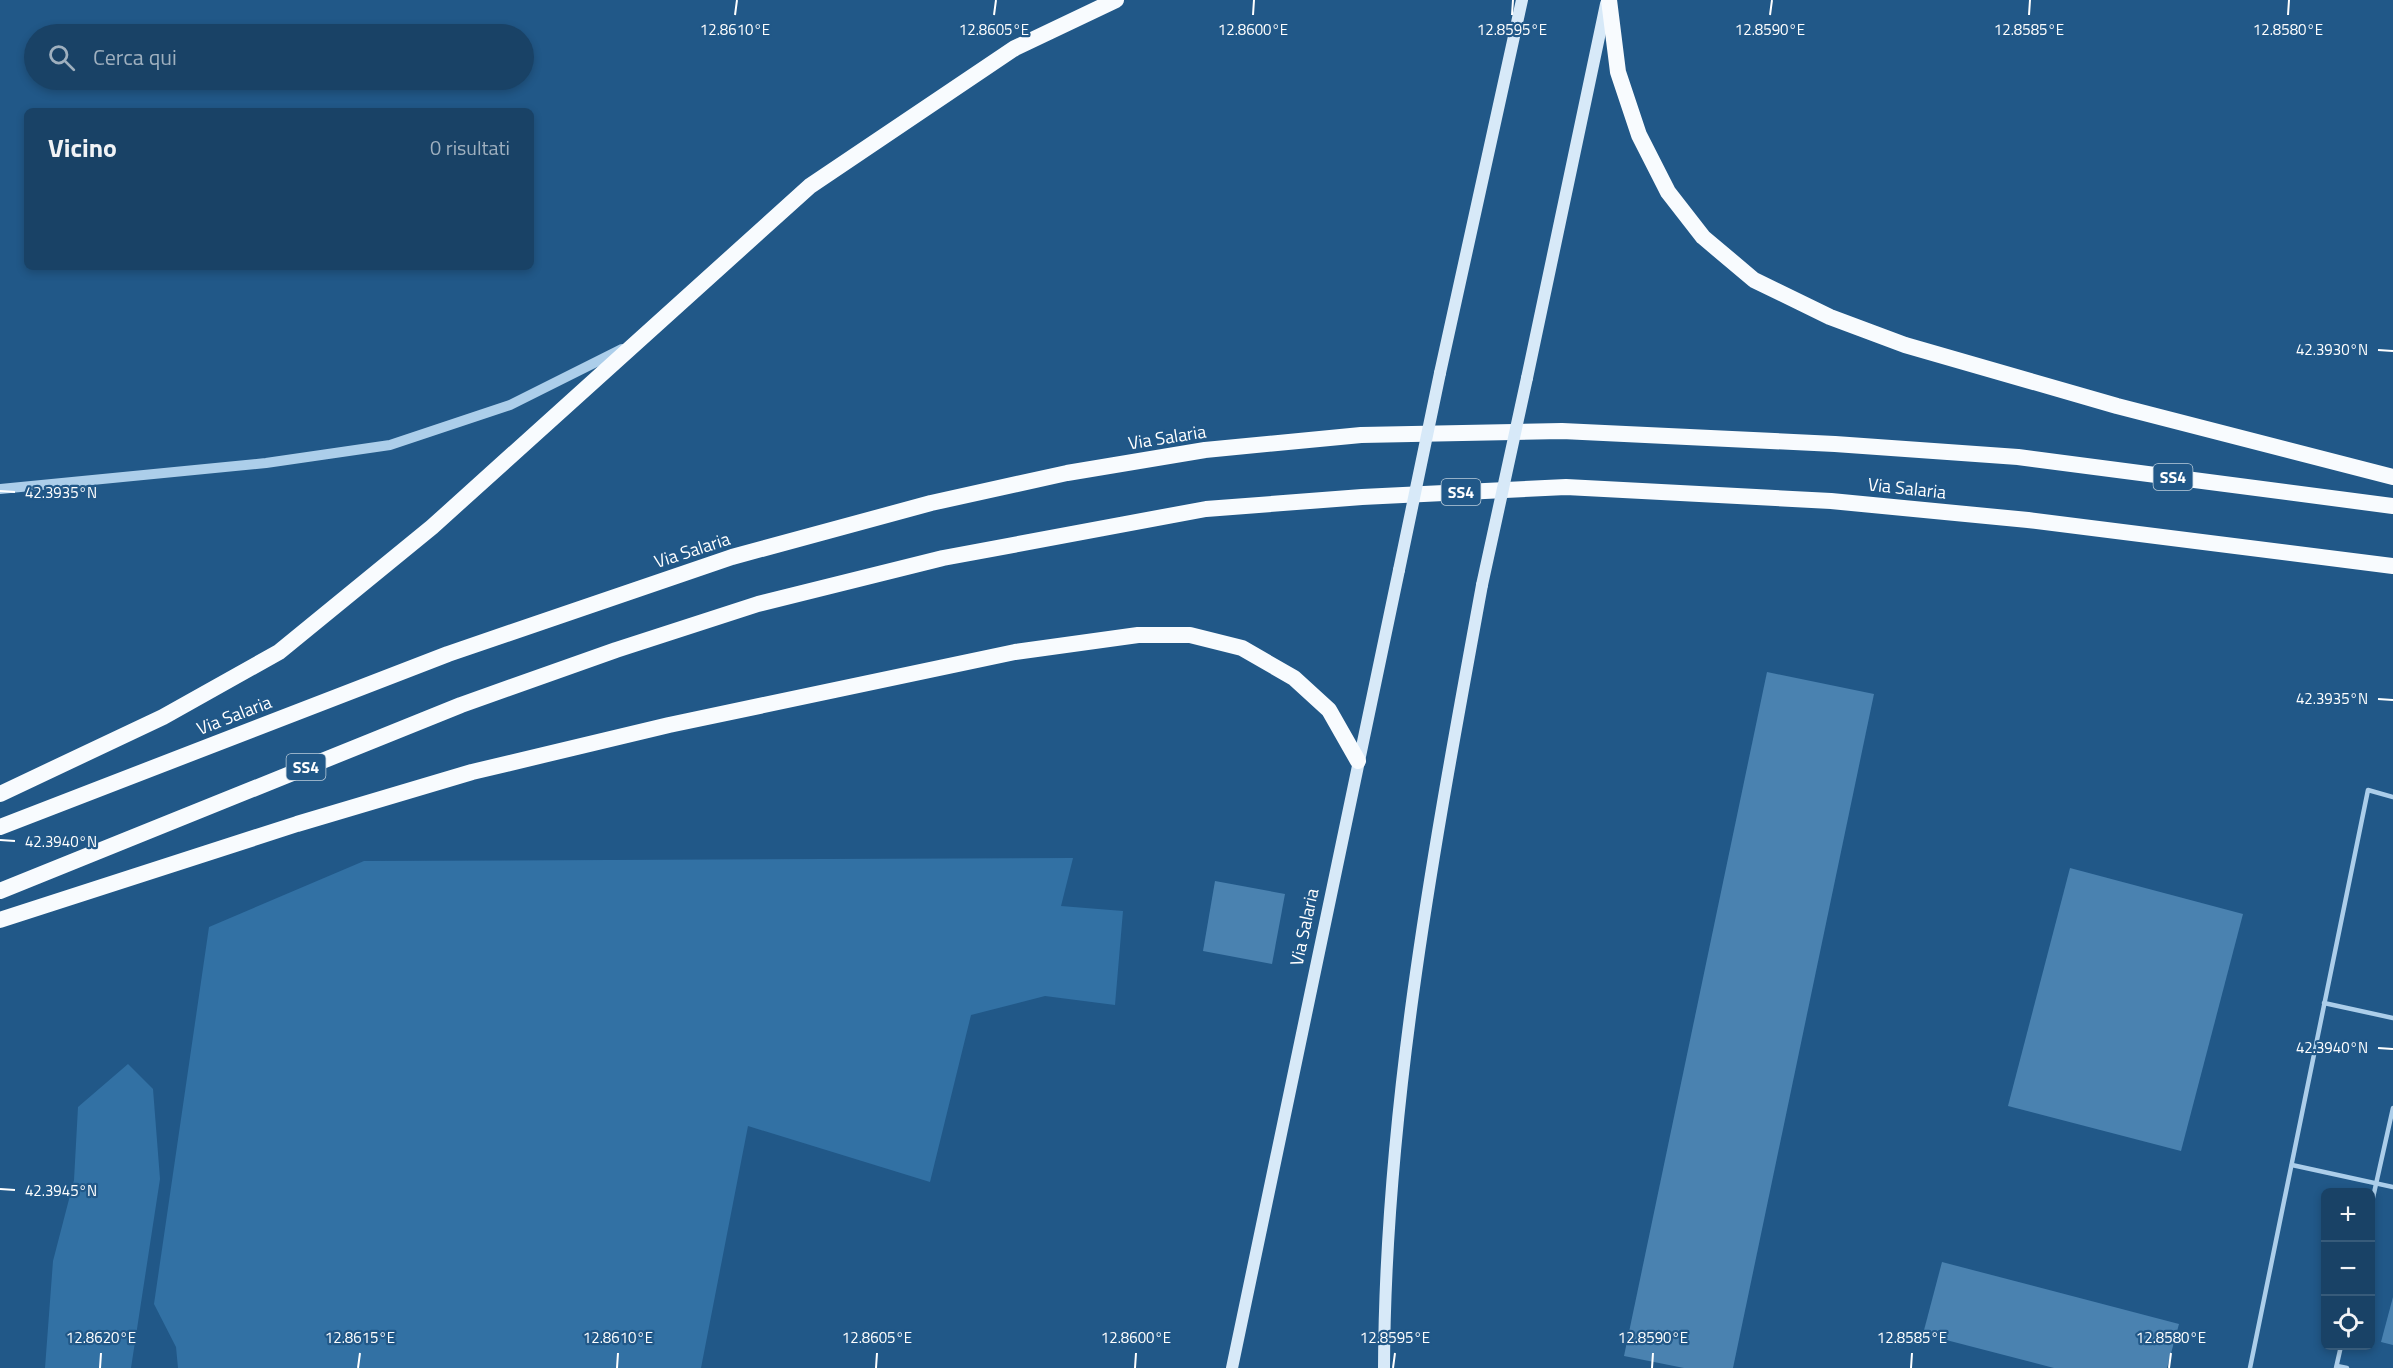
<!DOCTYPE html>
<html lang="it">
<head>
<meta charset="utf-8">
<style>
  :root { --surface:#194266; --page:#22496c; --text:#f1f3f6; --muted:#9fb0bf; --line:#375b7a }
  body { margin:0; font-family:"Titillium Web",sans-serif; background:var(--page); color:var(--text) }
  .controls { position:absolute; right:18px; bottom:18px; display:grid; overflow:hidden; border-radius:9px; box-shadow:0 3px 9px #0003 }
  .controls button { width:54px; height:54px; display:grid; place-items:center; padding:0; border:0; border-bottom:2px solid var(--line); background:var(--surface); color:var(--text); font:30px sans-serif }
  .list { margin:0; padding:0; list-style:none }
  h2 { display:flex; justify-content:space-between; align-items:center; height:78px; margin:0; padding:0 24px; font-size:26px }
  h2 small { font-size:20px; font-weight:400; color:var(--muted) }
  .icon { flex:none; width:33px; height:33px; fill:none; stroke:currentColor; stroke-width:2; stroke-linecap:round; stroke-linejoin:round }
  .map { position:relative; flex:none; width:2393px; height:1368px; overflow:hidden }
  .search { position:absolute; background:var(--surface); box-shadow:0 3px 9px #0003; left:24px; top:24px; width:510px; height:66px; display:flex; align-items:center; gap:15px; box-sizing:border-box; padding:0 21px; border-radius:33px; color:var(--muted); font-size:22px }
  .panel { position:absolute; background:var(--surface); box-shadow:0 3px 9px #0003; left:24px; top:108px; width:510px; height:162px; border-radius:9px }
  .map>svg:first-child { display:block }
</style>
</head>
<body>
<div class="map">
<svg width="2393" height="1368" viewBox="0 0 2393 1368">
  <rect width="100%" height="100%" fill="#215888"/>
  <g fill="#3271a4">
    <polygon points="1073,858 1061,906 1123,911 1115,1005 1045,996 971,1015 930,1182 748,1126 701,1368 178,1368 176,1347 154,1304 209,927 364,861"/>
    <polygon points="128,1064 153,1089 160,1179 131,1368 45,1368 53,1261 74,1180 78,1107"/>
  </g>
  <g fill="#4a82b0">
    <polygon points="1767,672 1874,694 1733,1368 1684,1368 1624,1356"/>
    <polygon points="2070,868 2243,914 2181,1151 2008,1106"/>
    <polygon points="1215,881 1285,894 1272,964 1203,951"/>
    <polygon points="1942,1262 2179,1324 2167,1368 2054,1368 1923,1334"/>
    <polygon points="2393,1297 2393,1345 2381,1342"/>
  </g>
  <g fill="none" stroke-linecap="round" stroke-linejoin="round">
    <g stroke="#acceea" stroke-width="4.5">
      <polyline points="2324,1003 2393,1018"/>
      <polyline points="2292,1165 2393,1187"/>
      <polyline points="2370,1211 2393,1108"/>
      <polyline points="2337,1366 2347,1368"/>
      <polyline points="2250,1368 2368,790 2393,797"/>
      <polyline points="2336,1368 2341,1346"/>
    </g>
    <polyline stroke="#acceea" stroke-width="10" points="0,489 266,463 390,445 510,405 622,349"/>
    <g stroke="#d7e9f8" stroke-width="12">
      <polyline points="1440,373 1522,0"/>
      <polyline points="1527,378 1606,4"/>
      <polyline points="1232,1368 1399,570"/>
      <path d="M1384,1368c1,-263 51,-525 98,-783"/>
    </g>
    <g stroke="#f8fbfe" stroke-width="16">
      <polyline points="1609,0 1618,72 1639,135 1668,192 1703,237 1754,280 1830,317 1905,345 2117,406 2393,477"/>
      <polyline points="0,794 163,717 279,652 432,527 810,186 1015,48 1116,0"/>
      <polyline points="0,827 448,654 732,557 931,503 1067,473 1205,450 1361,435 1562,431 1835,444 2018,457 2393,506"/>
      <polyline points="0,891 461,705 616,650 758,604 943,558 1206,509 1362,497 1566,487 1831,501 2028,520 2393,566"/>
      <polyline points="0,920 297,824 472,772 669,725 1015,652 1138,635 1190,635 1242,648 1294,678 1329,710 1358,761"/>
    </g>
    <g stroke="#d7e9f8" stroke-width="12">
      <polyline points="1399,570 1440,373"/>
      <polyline points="1482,585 1527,378"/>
    </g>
  </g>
  <path fill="none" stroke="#fff" stroke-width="2" d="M735,15l2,-15M994,15l2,-15M1253,15l1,-15M1512,15l1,-15M1770,15l2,-15M2029,15l1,-15M2288,15l1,-15M2378,350l15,1M0,491l15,1M2378,699l15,1M0,840l15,1M2378,1048l15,1M0,1189l15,1M100,1368l1,-15M358,1368l2,-15M617,1368l1,-15M876,1368l1,-15M1135,1368l1,-15M1393,1368l2,-15M1652,1368l1,-15M1911,1368l1,-15M2169,1368l2,-15"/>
  <g text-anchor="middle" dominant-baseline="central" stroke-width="4.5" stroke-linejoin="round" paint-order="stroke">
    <g fill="#215888" stroke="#bccddb" stroke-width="1.5">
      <rect x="2153.5" y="464" width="39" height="26" rx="4.5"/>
      <rect x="1441.5" y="479" width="39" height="26" rx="4.5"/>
      <rect x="286.5" y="754" width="39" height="26" rx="4.5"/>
    </g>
    <g font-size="16" font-weight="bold" fill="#fff">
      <text x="2173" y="477">SS4</text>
      <text x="1461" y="492">SS4</text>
      <text x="306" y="767">SS4</text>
    </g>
    <g font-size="18" fill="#fff" stroke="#215888">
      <text transform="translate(1167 437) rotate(-9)">Via Salaria</text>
      <text transform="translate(1907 488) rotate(6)">Via Salaria</text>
      <text transform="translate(692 550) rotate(-18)">Via Salaria</text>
      <text transform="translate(234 715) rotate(-21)">Via Salaria</text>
      <text transform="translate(1304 927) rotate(-78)">Via Salaria</text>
    </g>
  </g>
  <g font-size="15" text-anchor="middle" fill="#fff" stroke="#215888" stroke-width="4.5" stroke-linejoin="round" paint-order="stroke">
    <text x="735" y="35">12.8610°E</text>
    <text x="994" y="35">12.8605°E</text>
    <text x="1770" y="35">12.8590°E</text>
    <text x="2029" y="35">12.8585°E</text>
    <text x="2288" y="35">12.8580°E</text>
    <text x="1253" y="35">12.8600°E</text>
    <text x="1512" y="35">12.8595°E</text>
    <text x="2332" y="355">42.3930°N</text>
    <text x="61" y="498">42.3935°N</text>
    <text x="2332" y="704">42.3935°N</text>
    <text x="61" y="847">42.3940°N</text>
    <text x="2332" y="1053">42.3940°N</text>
    <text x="61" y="1196">42.3945°N</text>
    <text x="101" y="1343">12.8620°E</text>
    <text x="360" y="1343">12.8615°E</text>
    <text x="618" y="1343">12.8610°E</text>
    <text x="877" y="1343">12.8605°E</text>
    <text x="1136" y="1343">12.8600°E</text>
    <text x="1395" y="1343">12.8595°E</text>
    <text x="1653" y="1343">12.8590°E</text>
    <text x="1912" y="1343">12.8585°E</text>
    <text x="2171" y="1343">12.8580°E</text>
  </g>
</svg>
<div class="controls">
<button>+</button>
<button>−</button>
<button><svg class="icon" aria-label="locate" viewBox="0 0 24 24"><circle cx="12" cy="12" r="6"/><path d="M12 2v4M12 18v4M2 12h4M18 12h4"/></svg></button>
</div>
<div class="search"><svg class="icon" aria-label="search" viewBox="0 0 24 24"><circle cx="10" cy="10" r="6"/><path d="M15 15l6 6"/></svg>Cerca qui</div>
<section class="panel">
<h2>Vicino<small>0 risultati</small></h2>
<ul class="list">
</ul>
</section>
</div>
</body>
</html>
